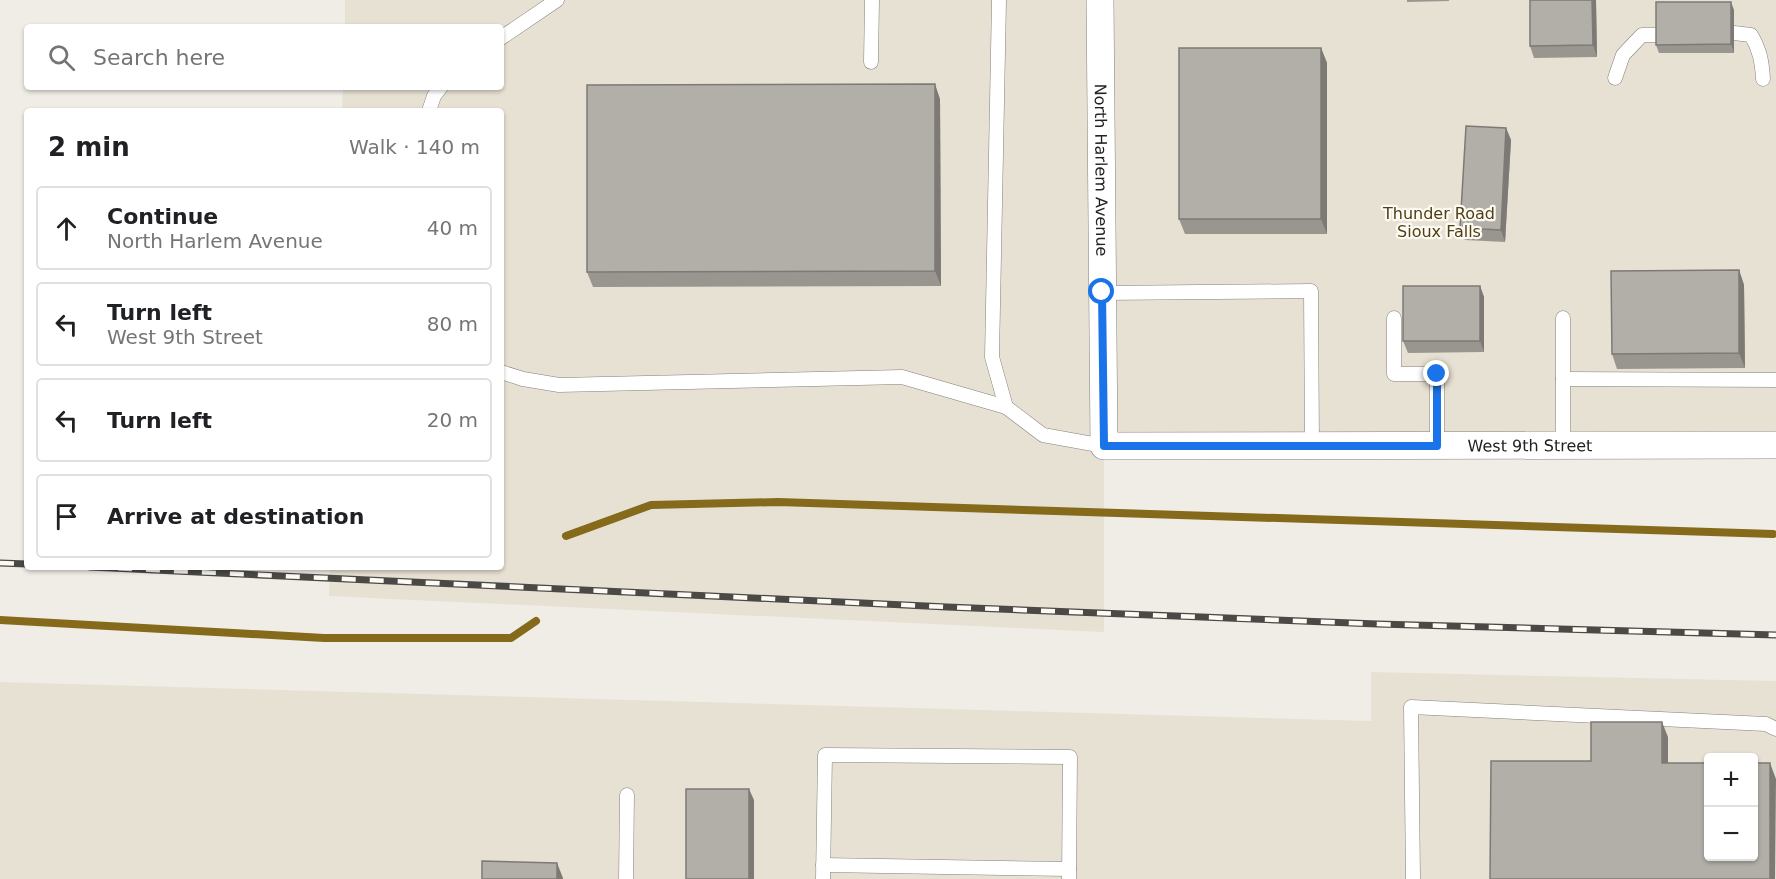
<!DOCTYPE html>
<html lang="en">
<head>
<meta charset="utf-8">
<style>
  :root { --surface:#fff; --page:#f2f2f2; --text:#202124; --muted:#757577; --line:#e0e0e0 }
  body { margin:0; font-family:"DejaVu Sans",sans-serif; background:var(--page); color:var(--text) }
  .controls { position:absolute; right:18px; bottom:18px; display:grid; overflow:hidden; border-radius:6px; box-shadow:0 2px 4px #0004 }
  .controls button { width:54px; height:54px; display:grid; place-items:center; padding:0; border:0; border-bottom:2px solid var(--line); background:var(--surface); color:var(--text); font:30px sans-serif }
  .stop { position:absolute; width:18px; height:18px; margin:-14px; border:4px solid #1a73e8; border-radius:50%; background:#fff }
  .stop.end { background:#1a73e8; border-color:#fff; box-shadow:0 2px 6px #0008 }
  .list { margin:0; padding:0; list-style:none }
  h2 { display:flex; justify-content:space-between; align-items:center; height:78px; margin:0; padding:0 24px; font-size:26px }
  h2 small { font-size:20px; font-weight:400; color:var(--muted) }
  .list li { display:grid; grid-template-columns:39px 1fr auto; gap:18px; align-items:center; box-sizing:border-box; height:84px; margin:0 12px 12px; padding:0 12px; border:2px solid var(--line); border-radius:6px }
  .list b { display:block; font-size:22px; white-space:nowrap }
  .list p { margin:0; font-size:20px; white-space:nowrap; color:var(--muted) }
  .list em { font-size:20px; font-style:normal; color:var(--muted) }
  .icon { flex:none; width:33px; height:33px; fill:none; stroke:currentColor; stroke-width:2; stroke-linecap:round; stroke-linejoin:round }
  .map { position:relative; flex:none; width:1776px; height:879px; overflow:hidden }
  .search { position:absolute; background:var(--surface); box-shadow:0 2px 4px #0004; left:24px; top:24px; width:480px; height:66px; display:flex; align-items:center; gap:15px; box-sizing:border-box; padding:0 21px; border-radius:6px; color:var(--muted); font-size:22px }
  .panel { position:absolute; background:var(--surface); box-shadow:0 2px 4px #0004; left:24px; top:108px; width:480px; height:462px; border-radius:6px }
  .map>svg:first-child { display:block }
</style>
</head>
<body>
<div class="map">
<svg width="1776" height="879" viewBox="0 0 1776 879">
  <rect width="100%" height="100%" fill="#f0ede6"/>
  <g fill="#e7e1d3" fill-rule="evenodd">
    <polygon points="345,0 1776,0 1776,445 1104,447 1104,632 329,596 330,567 501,567 501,111 342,111 343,87 501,87 501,27 345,27"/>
    <path d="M1371,672l405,9v198h-1776v-197l1371,39zM1708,758h46v98h-46z"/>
  </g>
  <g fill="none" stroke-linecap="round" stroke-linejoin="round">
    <g stroke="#856a1c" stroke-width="8">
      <polyline points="566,536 651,505 778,502 1773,534"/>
      <polyline points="0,620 324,638 511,638 536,621"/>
    </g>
    <g stroke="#84817b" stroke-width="15">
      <g id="lane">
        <polyline points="999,0 992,357 1006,407 1043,435 1104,446"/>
        <path d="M1734,33l17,2c9,15 11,27 12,44"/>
        <polyline points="501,38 557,0"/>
        <polyline points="871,62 872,0"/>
        <polyline points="1615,78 1623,55 1642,35 1659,35"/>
        <polyline points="429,111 434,96 441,87"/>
        <polyline points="1103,293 1311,291 1312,446"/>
        <polyline points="1394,318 1394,374 1437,374 1437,446"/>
        <polyline points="1563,318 1563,446"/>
        <polyline points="501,372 523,379 559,385 902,377 1006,407"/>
        <polyline points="1563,379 1776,380"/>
        <polyline points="823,865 1069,869"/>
        <polyline points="626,879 627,795"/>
        <polyline points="823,879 825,755 1070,757 1069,879"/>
        <polyline points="1413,879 1411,707 1766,724 1776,729"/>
      </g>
    </g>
    <g stroke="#84817b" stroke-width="28">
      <g id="street">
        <path id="s1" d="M1100,0l4,446 672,-1"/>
      </g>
    </g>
    <use href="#lane" stroke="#fff" stroke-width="14"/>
    <use href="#street" stroke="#fff" stroke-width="27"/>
    <g stroke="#4a4946" stroke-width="7">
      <g id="rail">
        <polyline points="0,563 27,564"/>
        <polyline points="90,567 947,607 1377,624 1776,635"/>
      </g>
    </g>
    <use href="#rail" stroke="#fdfaf3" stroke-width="4.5" stroke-dasharray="14" stroke-linecap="butt"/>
  </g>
  <g fill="#999690">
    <polygon points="1407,0 1449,0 1449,1 1407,2"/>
    <polygon points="1530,0 1596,0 1597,57 1534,58 1530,46"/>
    <polygon points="1734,10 1734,53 1659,53 1656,45"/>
    <polygon points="1321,48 1327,63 1327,234 1185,234 1179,219"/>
    <polygon points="940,99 941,286 593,287 587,272"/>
    <polygon points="1506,128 1511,140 1505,242 1465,240 1460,228"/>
    <polygon points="1739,270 1744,285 1745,368 1617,369 1612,354"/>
    <polygon points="1480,286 1484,297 1484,352 1408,353 1403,341"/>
  </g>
  <g fill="#7d7a76">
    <polygon points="1592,0 1596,0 1596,2 1597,57 1593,45"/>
    <polygon points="1731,2 1734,10 1734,53 1731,44"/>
    <polygon points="1321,48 1327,63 1327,234 1321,219"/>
    <polygon points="935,84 940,99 941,286 935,271"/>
    <polygon points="1506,128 1511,140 1505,242 1501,230"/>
    <polygon points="1739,270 1744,285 1745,368 1739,353"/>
    <polygon points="1480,286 1484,297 1484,352 1480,341"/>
    <polygon points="1662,722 1668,737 1668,778 1662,763"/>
    <polygon points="1770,763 1776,779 1775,879 1770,879"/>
    <polygon points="749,789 754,800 754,879 749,879"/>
    <polygon points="557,863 563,878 563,879 557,879"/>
  </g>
  <g fill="#b2afa8" stroke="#7d7a76" stroke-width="1.5">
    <polygon points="1530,0 1592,0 1593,45 1530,46"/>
    <polygon points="1656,2 1731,2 1731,44 1656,45"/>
    <rect x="1179" y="48" width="142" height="171"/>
    <polygon points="935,84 935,271 587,272 587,85"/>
    <polygon points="1466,126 1506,128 1501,230 1460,228"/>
    <polygon points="1739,270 1739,353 1612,354 1611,271"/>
    <rect x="1403" y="286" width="77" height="55"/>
    <polygon points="1591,722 1662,722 1662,763 1708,763 1708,856 1754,856 1754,763 1770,763 1770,879 1490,879 1491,761 1591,761"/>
    <rect x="686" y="789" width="63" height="90"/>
    <polygon points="482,861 557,863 557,879 482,879"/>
  </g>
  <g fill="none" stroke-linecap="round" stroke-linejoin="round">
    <polyline stroke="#1a73e8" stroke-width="8" points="1102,292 1104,446 1437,446 1437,374"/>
  </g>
  <g text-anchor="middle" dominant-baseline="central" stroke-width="4.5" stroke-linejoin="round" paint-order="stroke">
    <g font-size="16" fill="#232220" stroke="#fdfaf3">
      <text stroke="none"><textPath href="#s1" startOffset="170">North Harlem Avenue</textPath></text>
      <text stroke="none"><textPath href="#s1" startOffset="872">West 9th Street</textPath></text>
    </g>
    <g font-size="16" fill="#4e3e14" stroke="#fdfaf3">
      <text x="1439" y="213">Thunder Road<tspan x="1439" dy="18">Sioux Falls</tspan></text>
    </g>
  </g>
</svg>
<div class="controls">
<button>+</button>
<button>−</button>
</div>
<div class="stop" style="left:1102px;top:292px"></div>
<div class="stop end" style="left:1437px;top:374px"></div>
<div class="search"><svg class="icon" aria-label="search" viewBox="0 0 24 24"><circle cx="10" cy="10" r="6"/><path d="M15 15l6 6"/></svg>Search here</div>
<section class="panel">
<h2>2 min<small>Walk · 140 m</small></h2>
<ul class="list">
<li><svg class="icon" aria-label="ahead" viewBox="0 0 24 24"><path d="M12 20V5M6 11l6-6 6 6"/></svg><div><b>Continue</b><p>North Harlem Avenue</p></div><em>40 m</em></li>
<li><svg class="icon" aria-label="left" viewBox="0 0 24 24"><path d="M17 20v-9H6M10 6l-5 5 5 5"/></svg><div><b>Turn left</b><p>West 9th Street</p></div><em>80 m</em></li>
<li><svg class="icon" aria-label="left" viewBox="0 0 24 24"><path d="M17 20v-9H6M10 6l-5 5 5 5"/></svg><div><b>Turn left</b></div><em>20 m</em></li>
<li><svg class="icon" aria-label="arrive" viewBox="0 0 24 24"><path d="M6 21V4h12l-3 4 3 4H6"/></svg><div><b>Arrive at destination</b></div></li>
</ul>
</section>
</div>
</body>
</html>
